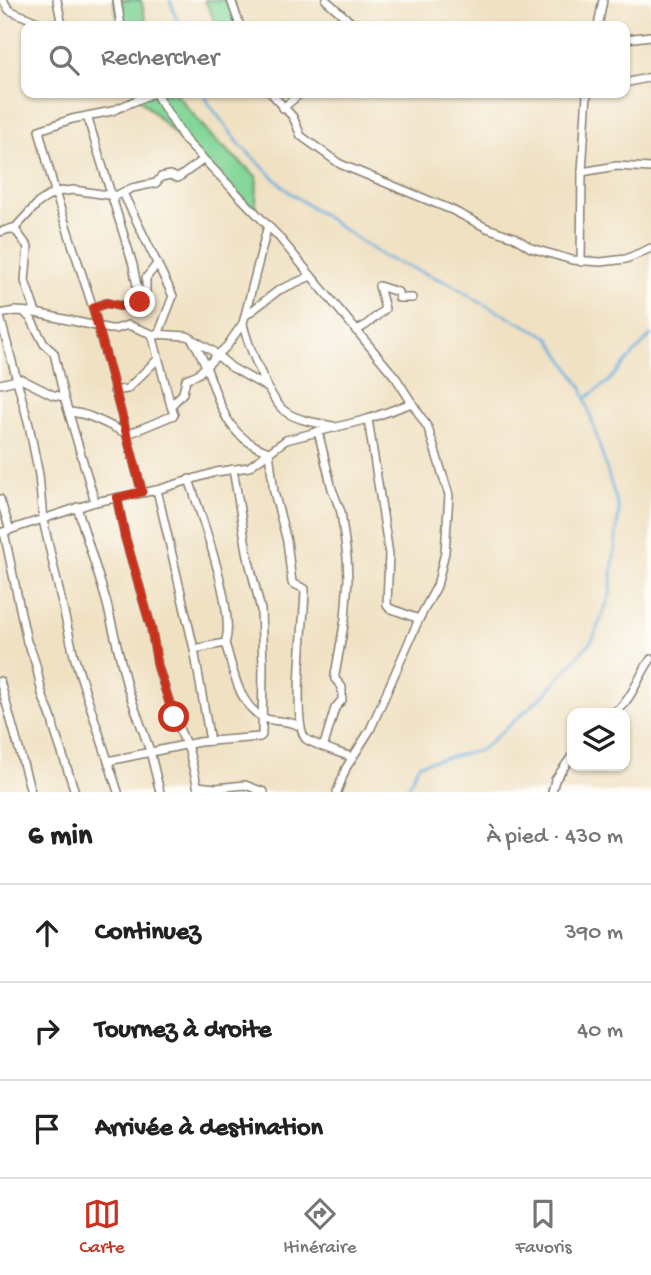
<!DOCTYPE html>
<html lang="fr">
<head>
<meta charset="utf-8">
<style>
  body { margin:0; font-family:"Gochi Hand",sans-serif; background:#f6f6f6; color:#222 }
  .controls { position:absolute; right:21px; bottom:21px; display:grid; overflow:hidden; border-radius:14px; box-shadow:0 2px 5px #0004 }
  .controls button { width:63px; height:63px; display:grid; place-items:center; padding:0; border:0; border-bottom:2px solid #e0e0e0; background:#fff; color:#222; font:35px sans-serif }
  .stop { position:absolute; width:21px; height:21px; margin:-16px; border:5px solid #c8321e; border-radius:50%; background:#fff }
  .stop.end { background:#c8321e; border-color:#fff; box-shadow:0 2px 7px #0008 }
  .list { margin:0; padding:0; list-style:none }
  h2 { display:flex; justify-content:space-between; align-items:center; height:91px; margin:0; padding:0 28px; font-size:30px }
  h2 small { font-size:23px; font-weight:400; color:#767676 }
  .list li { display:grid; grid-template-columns:46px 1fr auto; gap:21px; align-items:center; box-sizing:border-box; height:98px; padding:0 28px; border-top:2px solid #e0e0e0 }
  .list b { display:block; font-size:26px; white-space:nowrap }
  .list em { font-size:23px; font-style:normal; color:#767676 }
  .icon { flex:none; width:38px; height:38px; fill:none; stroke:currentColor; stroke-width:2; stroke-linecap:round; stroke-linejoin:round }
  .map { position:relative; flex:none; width:651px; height:792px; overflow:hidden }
  .search { position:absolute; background:#fff; box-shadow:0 2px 5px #0004; left:21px; right:21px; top:21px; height:77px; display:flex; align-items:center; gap:18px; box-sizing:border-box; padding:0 24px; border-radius:14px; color:#767676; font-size:26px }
  .sheet { height:385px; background:#fff }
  nav { display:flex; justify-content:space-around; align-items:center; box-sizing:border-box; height:98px; border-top:2px solid #e0e0e0; background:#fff; font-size:19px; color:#767676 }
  nav a { display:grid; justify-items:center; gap:4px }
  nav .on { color:#c8321e }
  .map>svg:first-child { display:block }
</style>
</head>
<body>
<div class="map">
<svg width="651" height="792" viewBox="0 0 651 792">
  <rect width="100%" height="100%" fill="#fdfcf7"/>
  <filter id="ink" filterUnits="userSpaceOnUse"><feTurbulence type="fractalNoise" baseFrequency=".0143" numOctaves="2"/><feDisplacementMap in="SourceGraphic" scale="14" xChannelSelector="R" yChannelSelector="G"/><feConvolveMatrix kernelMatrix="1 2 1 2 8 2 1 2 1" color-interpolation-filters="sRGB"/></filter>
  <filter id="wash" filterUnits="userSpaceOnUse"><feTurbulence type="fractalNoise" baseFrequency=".00686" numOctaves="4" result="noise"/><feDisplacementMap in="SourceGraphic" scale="28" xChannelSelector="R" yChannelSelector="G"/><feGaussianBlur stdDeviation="1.57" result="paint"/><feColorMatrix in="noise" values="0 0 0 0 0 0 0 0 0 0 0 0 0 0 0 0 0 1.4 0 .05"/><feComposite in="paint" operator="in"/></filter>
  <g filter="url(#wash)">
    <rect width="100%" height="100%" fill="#f0e1c3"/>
    <g fill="#82d597" stroke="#4f785a" stroke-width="2">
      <polygon points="114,0 141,0 147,26 119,26"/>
      <polygon points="205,0 233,0 239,26 217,26"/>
      <polygon points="134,93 175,93 177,95 212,137 257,177 256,207 240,200"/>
    </g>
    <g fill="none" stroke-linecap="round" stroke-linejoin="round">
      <g stroke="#68adde" stroke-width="2.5">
        <polyline points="170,0 179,26"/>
        <polyline points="204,93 209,104 240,145 289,192 384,257 451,284 481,303 549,337 582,388 619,510 610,595 593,639 546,693 481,750 419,764 405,792"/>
        <polyline points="586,398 608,382 651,335"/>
      </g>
    </g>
  </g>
  <g filter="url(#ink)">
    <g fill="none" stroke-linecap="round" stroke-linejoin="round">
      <defs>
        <g id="minor">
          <polyline points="3,0 9,10 47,26"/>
          <polyline points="57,0 62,26"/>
          <polyline points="117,0 121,26"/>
          <polyline points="231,0 240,26"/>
          <polyline points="326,0 355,26"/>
          <polyline points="598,26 603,0"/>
          <polyline points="625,39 651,36"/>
          <polyline points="625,83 651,77"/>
          <polyline points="155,93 185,140 278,236 396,378 428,428 449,495 445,552 437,586 419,619 370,730 346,768 337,792"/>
          <polyline points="271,93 293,117 301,136 340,164 452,210 487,228 514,237 531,248 572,260 601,262 626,259 651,248"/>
          <polyline points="283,108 301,93"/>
          <polyline points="87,116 133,265 140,302"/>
          <polyline points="582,172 616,166 651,168"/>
          <polyline points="123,193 173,296 158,335"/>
          <polyline points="11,229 17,232 28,247 25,281 36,313"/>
          <polyline points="0,232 16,227 38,203 55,192 74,190 115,196 132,188 156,183 161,177 170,175 178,178 203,160"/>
          <polyline points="581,262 582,172 587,93"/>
          <polyline points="93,308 106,303 120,306 140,302 146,292 146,278 157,264"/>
          <polyline points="24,312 31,319 44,344 54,353 64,397 95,502"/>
          <polyline points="0,314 15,311 31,312 110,329 116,329 128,325 152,334 187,336 211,350 231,367 268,388"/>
          <polyline points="245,316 279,290 311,276"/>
          <polyline points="0,317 29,425 39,475 43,520 74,656 118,792"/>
          <path d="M 243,324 C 247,342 270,402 286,412 C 299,421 318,423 333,426"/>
          <polyline points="356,331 366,325 385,309 379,286 398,292 399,298 412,298"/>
          <polyline points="152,334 171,406"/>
          <path d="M 191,338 C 221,381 212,433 269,452 L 274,492 L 287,541 L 292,583 L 305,589 C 305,614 291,726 306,739 C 312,744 341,753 351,757"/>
          <polyline points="0,384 21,379 53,395 64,397"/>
          <polyline points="114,391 127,389 158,359"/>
          <path d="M 69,412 C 90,413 109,426 128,434 L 174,415 L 171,406 L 183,393 L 186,379 L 198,374 L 227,346 L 243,323 L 268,225"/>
          <polyline points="368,419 389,554 387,605 389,608 419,619"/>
          <polyline points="318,431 332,489 341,512 347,557 348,579 345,619 335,675 335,679 342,687 342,700 335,708 324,745"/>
          <path d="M 189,479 C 200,513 237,613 225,643 L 194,649"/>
          <polyline points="157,490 194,649 210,741"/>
          <polyline points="142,492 93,308 55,192 39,130 72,119 112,111 153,93"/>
          <polyline points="117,498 125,537 151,627 158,667 174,717 189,751 199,792"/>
          <polyline points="0,499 10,530"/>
          <polyline points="77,507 106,600 127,686 150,751 160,792"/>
          <path d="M 4,532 L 27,642 C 37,660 38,678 43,697 C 47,708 53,717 54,729 L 75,792"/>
          <polyline points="0,533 95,502 157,490 216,472 249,467 286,440 368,419 412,403"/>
          <path d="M 225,643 C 233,667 237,703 262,717 C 273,723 288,719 299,726"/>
          <polyline points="0,681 31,792"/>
          <path d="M 613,713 C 632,702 638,676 651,659"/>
          <polyline points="108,761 199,742 260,737 262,735 263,667 261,610 248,557 233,469"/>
          <polyline points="197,786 216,788 245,785 264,792"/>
          <polyline points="552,792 555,780 572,756"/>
        </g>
      </defs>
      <use href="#minor" stroke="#867e70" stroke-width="10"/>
      <use href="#minor" stroke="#fff" stroke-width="7"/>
    </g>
  </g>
  <g fill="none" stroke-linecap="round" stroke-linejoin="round" filter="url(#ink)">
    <polyline stroke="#c8321e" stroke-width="9" points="140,302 120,306 106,303 93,308 142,492 117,498 125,537 151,627 158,667 174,717"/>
  </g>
</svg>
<div class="controls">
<button><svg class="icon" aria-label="layers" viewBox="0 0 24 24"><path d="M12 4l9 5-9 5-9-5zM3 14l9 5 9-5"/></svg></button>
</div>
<div class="stop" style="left:174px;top:717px"></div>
<div class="stop end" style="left:140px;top:302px"></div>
<div class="search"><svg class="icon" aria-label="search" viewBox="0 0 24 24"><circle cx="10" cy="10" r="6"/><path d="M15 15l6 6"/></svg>Rechercher</div>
</div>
<section class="sheet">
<h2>6 min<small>À pied · 430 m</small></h2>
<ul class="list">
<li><svg class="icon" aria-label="ahead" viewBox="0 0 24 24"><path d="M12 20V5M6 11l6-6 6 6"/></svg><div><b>Continuez</b></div><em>390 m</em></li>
<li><svg class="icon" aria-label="right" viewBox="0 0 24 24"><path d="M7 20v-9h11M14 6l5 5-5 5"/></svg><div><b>Tournez à droite</b></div><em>40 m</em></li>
<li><svg class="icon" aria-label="arrive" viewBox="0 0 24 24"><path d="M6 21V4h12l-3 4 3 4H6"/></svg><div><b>Arrivée à destination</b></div></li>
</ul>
</section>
<nav>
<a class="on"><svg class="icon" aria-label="map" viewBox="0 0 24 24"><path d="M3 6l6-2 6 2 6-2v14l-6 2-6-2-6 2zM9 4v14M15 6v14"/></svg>Carte</a>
<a><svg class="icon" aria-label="directions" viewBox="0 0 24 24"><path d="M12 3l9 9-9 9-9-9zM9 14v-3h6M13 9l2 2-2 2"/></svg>Itinéraire</a>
<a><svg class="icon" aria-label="saved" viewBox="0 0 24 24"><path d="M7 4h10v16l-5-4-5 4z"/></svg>Favoris</a>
</nav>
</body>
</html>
